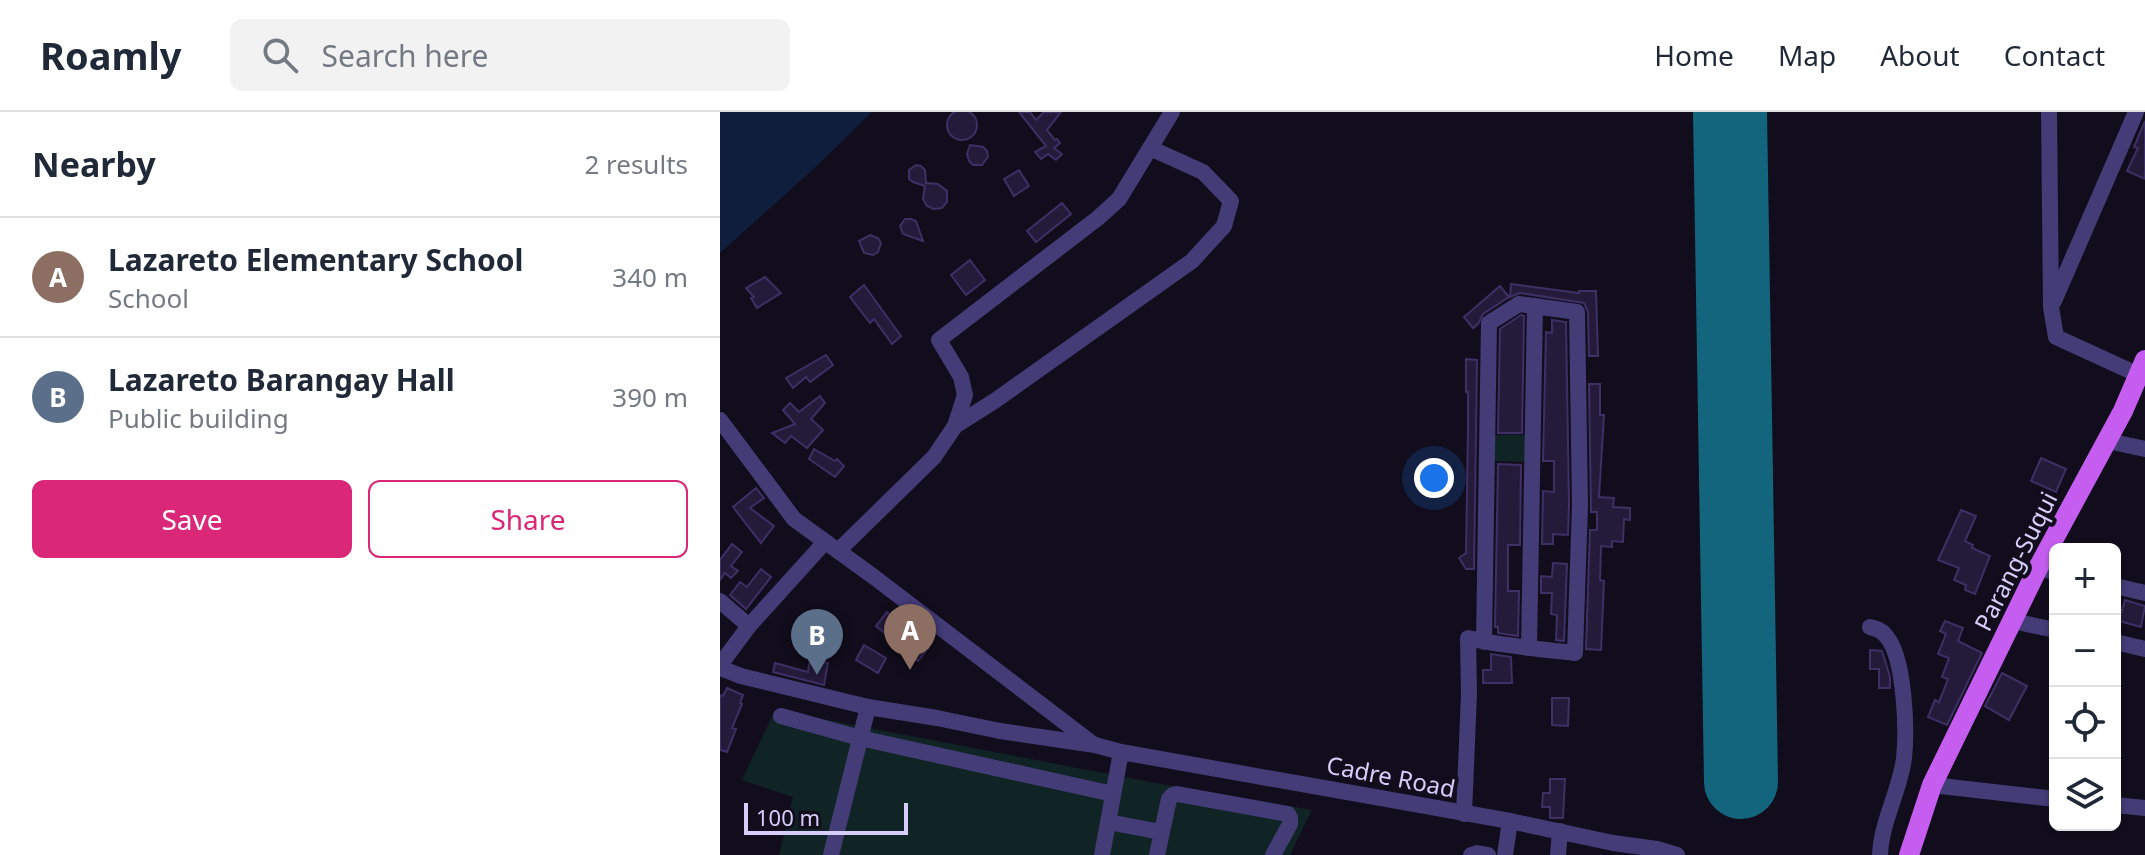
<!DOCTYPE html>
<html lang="en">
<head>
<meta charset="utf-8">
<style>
  body { margin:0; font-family:"Noto Sans",sans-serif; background:#f2f2f3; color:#1f2937 }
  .controls { position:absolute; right:24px; bottom:24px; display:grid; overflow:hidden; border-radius:12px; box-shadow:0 2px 6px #0004 }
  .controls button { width:72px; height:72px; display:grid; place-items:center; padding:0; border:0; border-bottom:2px solid #e0e1e3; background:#fff; color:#1f2937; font:40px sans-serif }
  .scale { position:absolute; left:24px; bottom:20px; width:164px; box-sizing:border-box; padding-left:8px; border:4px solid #d6cdfa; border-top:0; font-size:22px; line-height:28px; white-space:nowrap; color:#d6cdfa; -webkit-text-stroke:6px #110d1c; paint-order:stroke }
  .you { position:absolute; left:714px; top:366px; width:28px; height:28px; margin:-20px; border:6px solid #fff; border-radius:50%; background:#1a73e8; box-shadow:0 0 0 12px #1a73e833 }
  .badge { display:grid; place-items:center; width:52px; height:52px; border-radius:50%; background:#db2777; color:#fff; font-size:26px; font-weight:700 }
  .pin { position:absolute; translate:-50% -66px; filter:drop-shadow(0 2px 4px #0008) }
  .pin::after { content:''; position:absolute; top:42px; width:28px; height:24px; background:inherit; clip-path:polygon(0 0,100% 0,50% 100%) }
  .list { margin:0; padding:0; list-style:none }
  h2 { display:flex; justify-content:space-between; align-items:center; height:104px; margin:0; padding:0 32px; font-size:34px }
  h2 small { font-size:26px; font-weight:400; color:#747a83 }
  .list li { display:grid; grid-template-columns:52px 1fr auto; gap:24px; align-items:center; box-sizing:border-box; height:120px; padding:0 32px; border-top:2px solid #e0e1e3 }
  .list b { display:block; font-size:30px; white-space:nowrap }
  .list p { margin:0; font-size:26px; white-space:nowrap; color:#747a83 }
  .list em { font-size:26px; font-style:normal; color:#747a83 }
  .actions { display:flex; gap:16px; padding:24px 32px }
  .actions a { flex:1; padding:18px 0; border:2px solid #db2777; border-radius:12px; text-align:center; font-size:28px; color:#db2777 }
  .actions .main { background:#db2777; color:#fff }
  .icon { flex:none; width:44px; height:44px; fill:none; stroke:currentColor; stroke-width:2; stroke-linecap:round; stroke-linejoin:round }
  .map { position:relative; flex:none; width:1425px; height:743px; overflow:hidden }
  header { display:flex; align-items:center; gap:48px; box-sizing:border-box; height:112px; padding:0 40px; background:#fff; border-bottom:2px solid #e0e1e3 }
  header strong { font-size:38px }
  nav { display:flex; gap:44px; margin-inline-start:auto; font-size:28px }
  .search { width:560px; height:72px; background:#f2f2f3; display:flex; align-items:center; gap:20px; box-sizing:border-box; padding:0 28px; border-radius:12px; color:#747a83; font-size:30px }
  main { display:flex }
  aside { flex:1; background:#fff }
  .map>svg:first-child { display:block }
</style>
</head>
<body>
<header>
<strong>Roamly</strong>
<div class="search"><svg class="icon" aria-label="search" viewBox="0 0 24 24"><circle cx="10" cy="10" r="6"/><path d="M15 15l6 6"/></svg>Search here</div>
<nav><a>Home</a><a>Map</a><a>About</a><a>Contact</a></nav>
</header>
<main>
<aside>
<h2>Nearby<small>2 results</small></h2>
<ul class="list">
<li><span class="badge" style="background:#8d6e63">A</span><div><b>Lazareto Elementary School</b><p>School</p></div><em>340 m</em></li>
<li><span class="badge" style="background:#5c6f8a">B</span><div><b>Lazareto Barangay Hall</b><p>Public building</p></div><em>390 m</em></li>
</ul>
<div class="actions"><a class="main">Save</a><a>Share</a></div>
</aside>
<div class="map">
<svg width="1425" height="743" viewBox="0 0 1425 743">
  <rect width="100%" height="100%" fill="#110d1c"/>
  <g fill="#112425">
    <polygon points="773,323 810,323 810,350 773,349"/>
    <polygon points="55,598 446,673 592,698 570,743 59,743 73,685 22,668"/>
  </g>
  <polygon fill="#101e3d" points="0,0 152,0 99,52 0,141"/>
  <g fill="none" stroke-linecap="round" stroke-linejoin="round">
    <polyline stroke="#13647d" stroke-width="74" points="1010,0 1021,670"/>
  </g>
  <g fill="#241b3b" stroke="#3e2f65" stroke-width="2">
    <circle cx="242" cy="13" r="15"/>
    <polygon points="299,0 310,0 316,8 324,0 341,0 327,18 335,28 337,27 340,31 334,36 342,42 336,48 328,42 321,47 315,40 326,34"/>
    <polygon points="1425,9 1425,67 1407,59 1418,36 1414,35"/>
    <polygon points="250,33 263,35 267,39 268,45 262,53 253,53 249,49 247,42"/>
    <polygon points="196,53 201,54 205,58 206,71 218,72 227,79 227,90 222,96 214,97 207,94 203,87 205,74 193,70 189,67 189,58"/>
    <polygon points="299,58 309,74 294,84 284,67"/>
    <polygon points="342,91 351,102 316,130 307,119"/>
    <polygon points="185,107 191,107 196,109 203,129 183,122 180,114"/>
    <polygon points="150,123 158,126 161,131 158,140 153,143 144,141 139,129"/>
    <polygon points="250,148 265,168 246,183 231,163"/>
    <polygon points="45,165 61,181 37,196 31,186 34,185 26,176"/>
    <polygon points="791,172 859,181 859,179 876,179 878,244 869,244 868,200 864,191 800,181 790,185"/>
    <polygon points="144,173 181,224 172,232 154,207 150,211 130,185"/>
    <polygon points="780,174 789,185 763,202 758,212 753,216 744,205"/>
    <polygon points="801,203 804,204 802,321 778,321 780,217"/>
    <polygon points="832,208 846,210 849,393 848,423 833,422 833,432 822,432 823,379 834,380 834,349 823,349 826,220 832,221"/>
    <polygon points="106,243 113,253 90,270 86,265 73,276 66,266"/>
    <polygon points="746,247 757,248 754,457 746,457 739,446 746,441 748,318 748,280 746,280"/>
    <polygon points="869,272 880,272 880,303 884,303 879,385 894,386 893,395 910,396 910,408 904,407 903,430 892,429 892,435 881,434 880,468 884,469 881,538 866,537 870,418 877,418 877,400 871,400"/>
    <polygon points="100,284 105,291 91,307 103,318 87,336 71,324 65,331 52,321 75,312 63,298 70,291 79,300"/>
    <polygon points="94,337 115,349 117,347 124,354 115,365 89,347"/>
    <polygon points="1321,346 1346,357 1336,380 1311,369"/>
    <polygon points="778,352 801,353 800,433 788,433 788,479 799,479 798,524 778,521 778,515 775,515"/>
    <polygon points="36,376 44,386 30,396 54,414 41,431 13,395"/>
    <polygon points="1241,398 1256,404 1245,429 1253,433 1252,436 1270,444 1255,482 1245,478 1246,473 1234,468 1239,456 1218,448"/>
    <polygon points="12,432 22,440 11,454 18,459 11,466 5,461 0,468 0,448"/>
    <polygon points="833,451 847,452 844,529 836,528 837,503 831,502 832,481 821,481 821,464 832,465"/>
    <polygon points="41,457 51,465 26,497 10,483 20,470 27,475"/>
    <polygon points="1405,488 1425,494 1421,515 1399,509"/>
    <polygon points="97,499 112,509 105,519 100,516 84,538 76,533 92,510 90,509"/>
    <polygon points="167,500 209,535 198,549 156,514"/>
    <polygon points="1225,509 1243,516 1238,529 1262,541 1227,613 1208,605 1215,588 1219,590 1228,567 1222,565 1229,546 1218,542 1226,522 1220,519"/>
    <polygon points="144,533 166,546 158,561 136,548"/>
    <polygon points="1150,538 1162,539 1170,565 1170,576 1159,576 1159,557 1150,557"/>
    <polygon points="771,542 791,545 792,571 763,571 763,558 771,558"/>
    <polygon points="90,547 108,551 104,573 53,560 55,551 88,560"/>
    <polygon points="1282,561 1307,574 1289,608 1265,594"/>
    <polygon points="7,576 23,583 20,591 22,592 12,616 16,617 7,640 0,638 0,583 3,584"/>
    <polygon points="832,586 849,586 848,614 832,613"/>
    <polygon points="830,667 845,667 843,706 830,706 830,695 822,695 823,681 830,681"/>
  </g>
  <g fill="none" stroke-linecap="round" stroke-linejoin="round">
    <g stroke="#433c77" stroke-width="16">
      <polyline points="1329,0 1331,195 1336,225 1419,263"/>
      <polyline points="1334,189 1416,0"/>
      <polyline points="0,308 74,407 154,465 373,632"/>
      <polyline points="235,314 276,288 472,149 504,114 511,89 483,60 430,36"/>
      <polyline points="1388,329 1425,337"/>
      <polyline points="118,439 214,345 235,314 245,283 241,265 219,228 378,106 399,87 452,0"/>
      <polyline points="1318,456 1335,460"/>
      <polyline points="1395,474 1425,481"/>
      <polyline points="0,489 29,514"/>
      <polyline points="1293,509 1335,518"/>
      <path d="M 1150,515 C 1157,517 1162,518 1166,524 C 1185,545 1187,618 1184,646 C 1180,679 1161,710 1160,743"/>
      <polyline points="1395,530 1425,537"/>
      <polyline points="809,536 815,194"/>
      <polyline points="0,553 29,514 105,430"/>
      <polyline points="0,556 21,564 148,595 217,606 280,619 375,633 401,640 790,709 893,731 937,737 957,743"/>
      <polyline points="61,604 140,626 393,682"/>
      <polyline points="1212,673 1335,687"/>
      <polyline points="1395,693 1425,696"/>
      <path d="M 744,702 L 749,582 L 748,526 C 783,534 819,537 855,541 L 860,393 L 857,200 L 799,192 L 769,211 L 764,530"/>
      <polyline points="388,710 441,720"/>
      <polyline points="111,743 148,595"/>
      <polyline points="382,743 401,640"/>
      <polyline points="437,743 449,687 453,683 457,682 568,702 570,706 570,712 553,743"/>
      <polyline points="751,743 757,741 768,743"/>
      <polyline points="785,743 790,709"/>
      <polyline points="838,743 840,719"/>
    </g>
    <polyline stroke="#c55ef0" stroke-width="20" points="1189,743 1212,673 1318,456 1403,299 1425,248"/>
  </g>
  <g text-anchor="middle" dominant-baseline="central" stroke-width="8" stroke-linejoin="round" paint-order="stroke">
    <g font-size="24" fill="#d6cdfa" stroke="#110d1c">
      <text transform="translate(1295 449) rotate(-63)">Parang-Suqui</text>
      <text transform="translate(671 664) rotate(11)">Cadre Road</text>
    </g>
  </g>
</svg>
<div class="controls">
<button>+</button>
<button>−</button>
<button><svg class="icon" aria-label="locate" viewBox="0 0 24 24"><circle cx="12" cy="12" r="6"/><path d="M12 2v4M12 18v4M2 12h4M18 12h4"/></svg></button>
<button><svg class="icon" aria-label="layers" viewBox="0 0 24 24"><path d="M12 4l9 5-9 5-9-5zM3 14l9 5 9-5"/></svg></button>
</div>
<div class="scale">100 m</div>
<div class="you"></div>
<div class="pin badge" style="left:190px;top:558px;background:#8d6e63">A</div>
<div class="pin badge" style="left:97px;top:563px;background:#5c6f8a">B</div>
</div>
</main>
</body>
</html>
